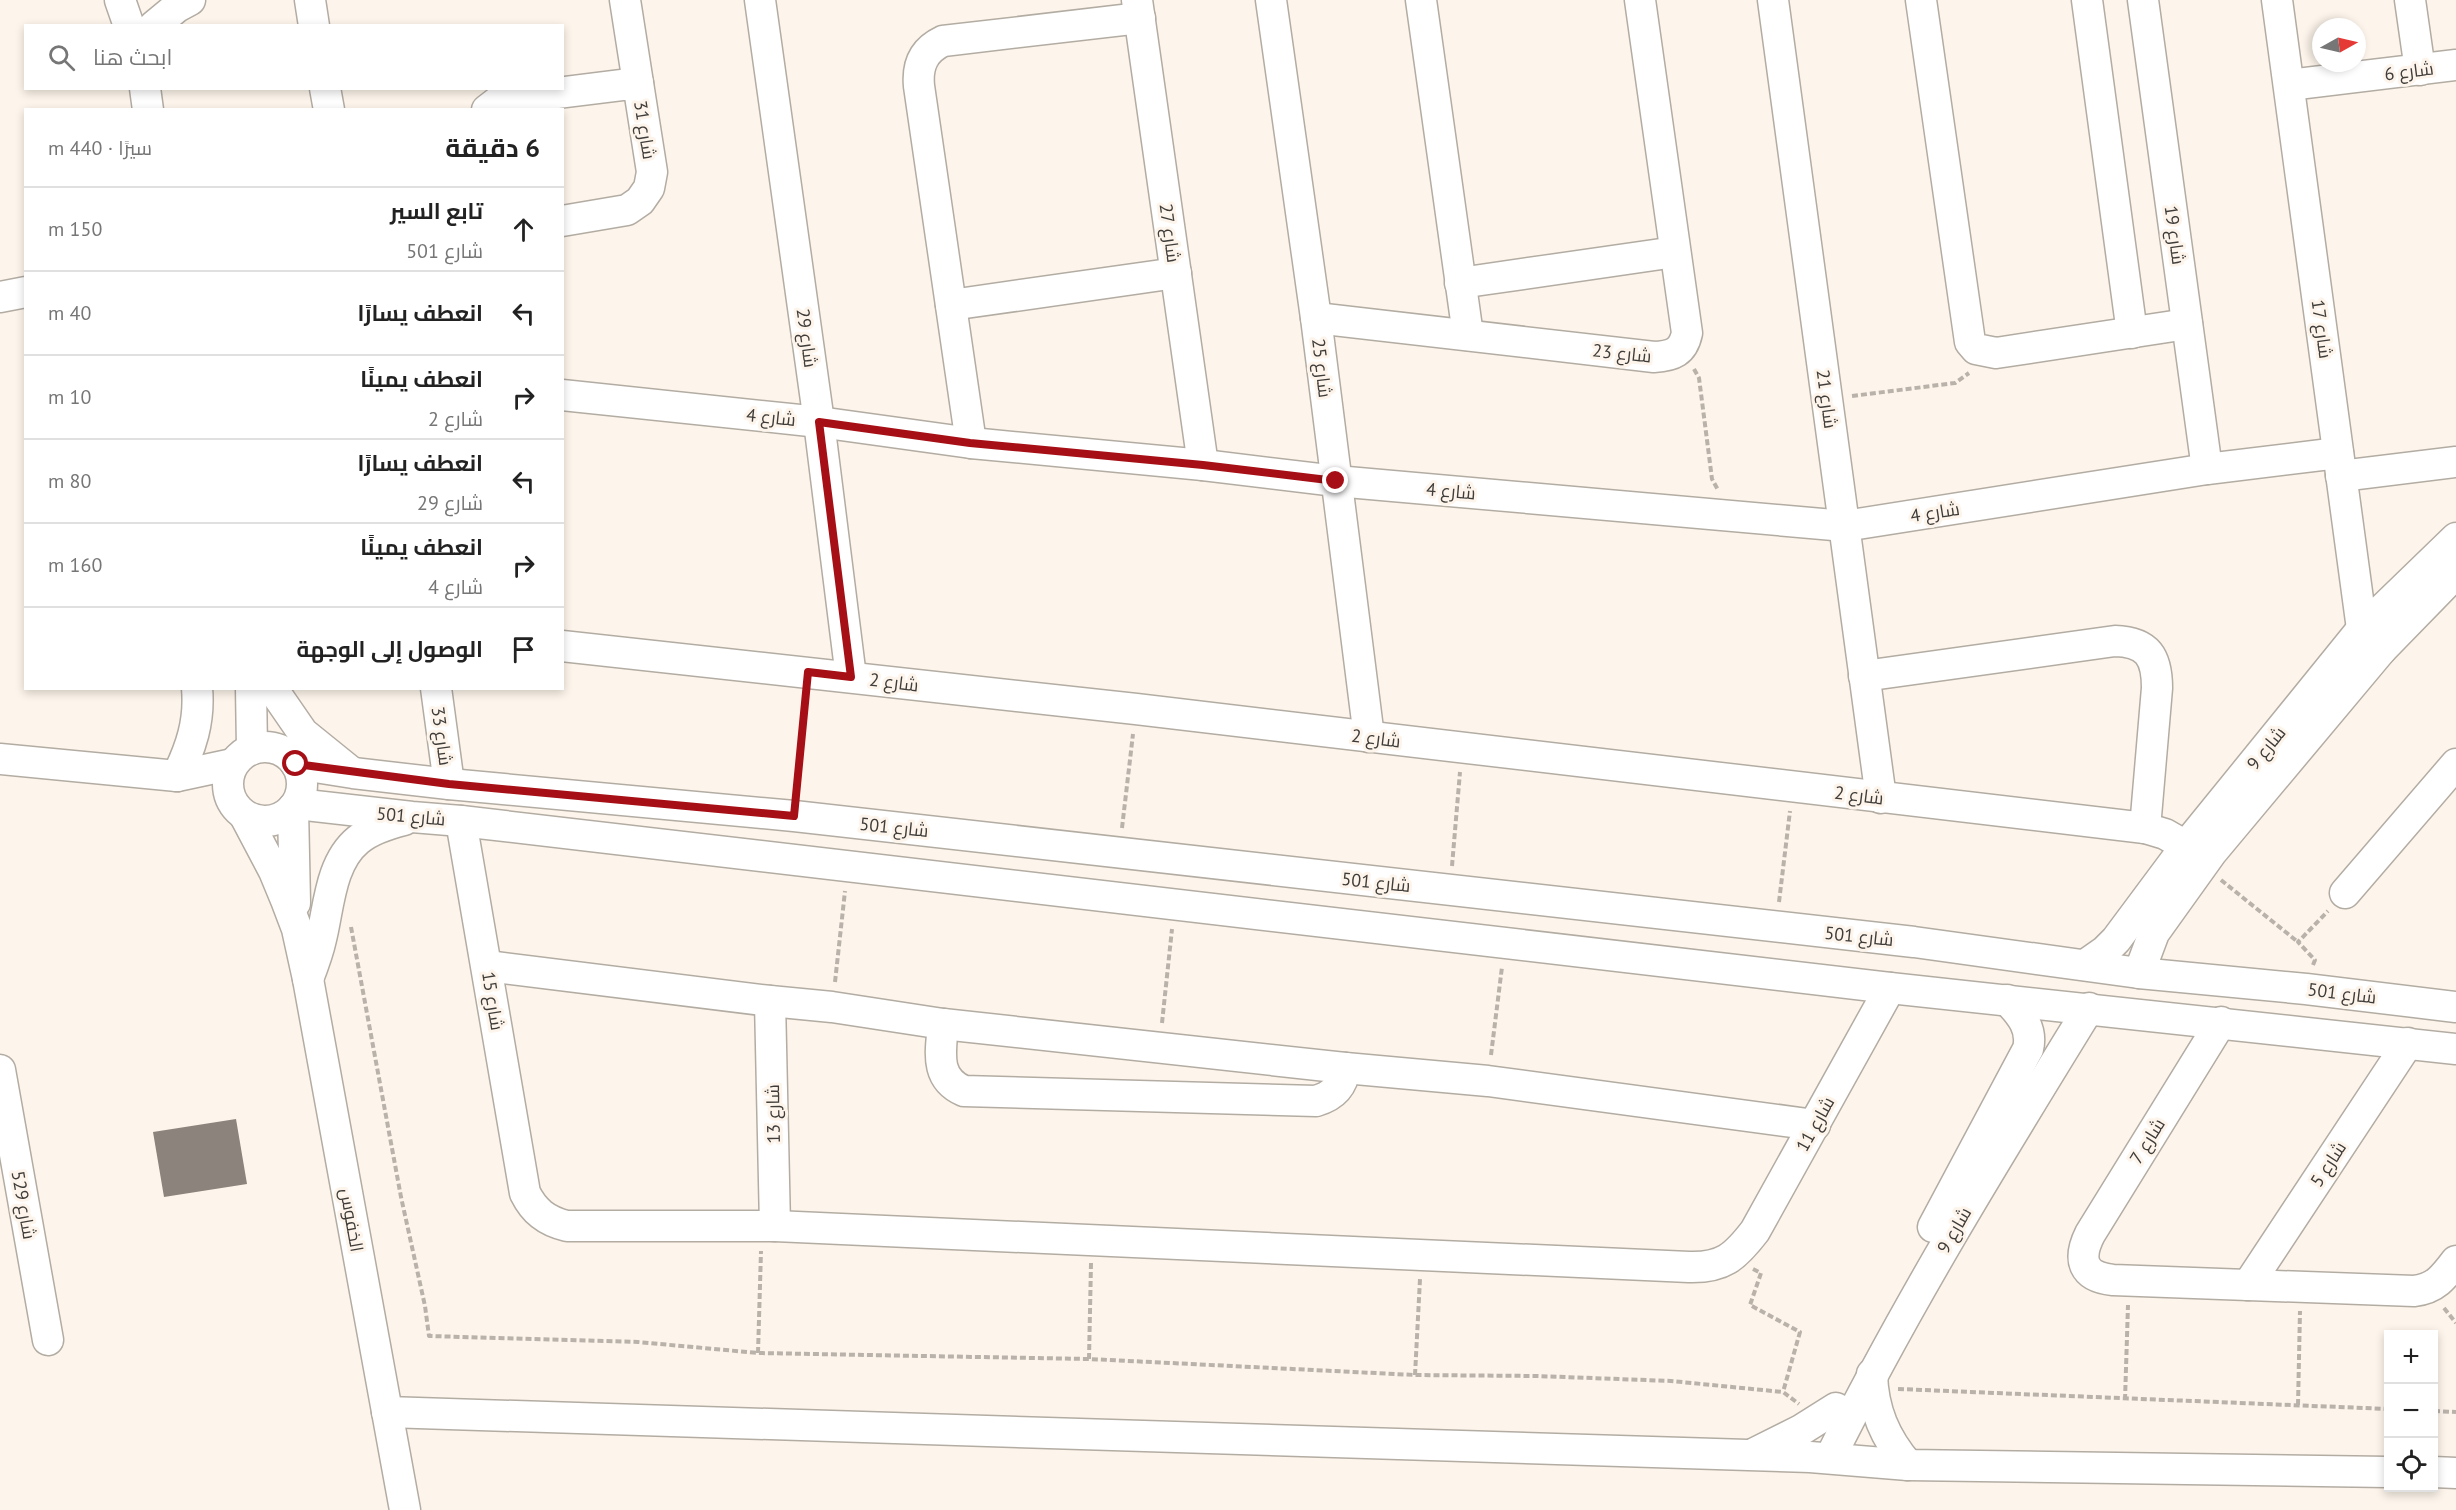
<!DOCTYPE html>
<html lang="ar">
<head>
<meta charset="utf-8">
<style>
  body { margin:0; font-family:"PT Sans",Cairo,sans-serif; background:#f2f2f2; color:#222; direction:rtl }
  .controls { position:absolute; right:18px; bottom:18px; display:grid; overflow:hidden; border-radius:0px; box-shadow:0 3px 9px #0003 }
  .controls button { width:54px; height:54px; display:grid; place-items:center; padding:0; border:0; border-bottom:2px solid #e0e0e0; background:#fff; color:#222; font:30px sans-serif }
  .compass { position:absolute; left:2312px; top:18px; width:54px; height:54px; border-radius:50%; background:#fff; box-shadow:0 3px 9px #0003; rotate:82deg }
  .stop { position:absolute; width:18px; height:18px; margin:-14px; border:4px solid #a60f15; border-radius:50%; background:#fff }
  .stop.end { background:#a60f15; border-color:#fff; box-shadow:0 2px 6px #0008 }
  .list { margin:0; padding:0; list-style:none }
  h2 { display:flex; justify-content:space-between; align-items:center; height:78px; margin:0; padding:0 24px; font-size:26px }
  h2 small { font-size:20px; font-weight:400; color:#767676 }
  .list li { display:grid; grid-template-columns:39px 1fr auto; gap:18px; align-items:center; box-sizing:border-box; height:84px; padding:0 24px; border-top:2px solid #e0e0e0 }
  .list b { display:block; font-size:22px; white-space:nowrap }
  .list p { margin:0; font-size:20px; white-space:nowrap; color:#767676 }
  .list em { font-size:20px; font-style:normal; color:#767676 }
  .icon { flex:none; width:33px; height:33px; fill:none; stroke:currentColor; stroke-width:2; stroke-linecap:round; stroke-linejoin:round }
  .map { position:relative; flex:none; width:2456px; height:1510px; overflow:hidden; direction:ltr }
  .search { position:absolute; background:#fff; box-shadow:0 3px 9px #0003; left:24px; top:24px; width:540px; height:66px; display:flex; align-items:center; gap:15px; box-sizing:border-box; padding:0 21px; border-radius:0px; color:#767676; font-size:22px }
  .panel { position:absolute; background:#fff; box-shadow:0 3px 9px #0003; left:24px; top:108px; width:540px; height:582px; border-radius:0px; direction:rtl }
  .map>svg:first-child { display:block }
</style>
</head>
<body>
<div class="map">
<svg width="2456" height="1510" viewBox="0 0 2456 1510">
  <rect width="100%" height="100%" fill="#fdf5eb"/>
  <polygon fill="#8c837c" points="236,1119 247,1184 164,1197 153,1132"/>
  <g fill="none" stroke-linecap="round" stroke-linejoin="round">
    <defs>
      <g id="minor">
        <polyline points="120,0 129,26"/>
        <polyline points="310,0 314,26"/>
        <polyline points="625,0 638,83"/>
        <polyline points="760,0 819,422 851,677"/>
        <polyline points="1137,0 1203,465"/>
        <polyline points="1271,0 1316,318 1369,737"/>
        <polyline points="1421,0 1468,335"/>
        <polyline points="1773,0 1881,798"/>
        <polyline points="1921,0 1970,342 1976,349 1996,353 2187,324"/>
        <polyline points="2087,0 2132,333"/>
        <polyline points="2143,0 2207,469"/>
        <polyline points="2277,0 2362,629 2381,650"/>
        <polyline points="2410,0 2420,70"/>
        <polyline points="154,26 177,7 190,0"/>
        <polyline points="2289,85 2456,65"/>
        <polyline points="145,88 148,110"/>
        <polyline points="325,88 329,110"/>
        <polyline points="487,110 500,100 638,83 652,172 649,188 640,201 627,210 562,221"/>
        <polyline points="1460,283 1675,252"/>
        <polyline points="0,297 26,292"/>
        <polyline points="951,305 1176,273"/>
        <path d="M 1316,318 L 1654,357 C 1673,356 1683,352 1687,333 L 1640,0"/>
        <polyline points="562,395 819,422 971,443 1203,465 1336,481 1845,526 2207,469 2338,453"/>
        <path d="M 971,443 L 919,86 C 917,65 924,50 943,41 L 1140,18"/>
        <polyline points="2341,476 2456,462"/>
        <polyline points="562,646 1136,709 2145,828 2165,834 2186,846"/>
        <path d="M 1864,676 L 2115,641 C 2148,642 2157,657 2157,688 L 2145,828"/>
        <polyline points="251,688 252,749"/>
        <polyline points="272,688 303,733 350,771"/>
        <polyline points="436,688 449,784"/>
        <circle cx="265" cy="784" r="37"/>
        <polyline points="0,759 177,776 233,764"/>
        <polyline points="296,764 353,773 449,784 794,816 1914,942 2139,973 2306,989 2456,1007"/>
        <path d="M 177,776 C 191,748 200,721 197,688"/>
        <polyline points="297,804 412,817 461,821 1890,988 2456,1049"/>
        <polyline points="293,808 295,903"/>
        <polyline points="245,816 274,871 286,900 297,929 308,979 405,1510"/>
        <path d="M 461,821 L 525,1193 C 534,1211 546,1221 567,1226 L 775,1226 L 1689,1267 C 1723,1268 1735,1257 1755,1231 L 1890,988"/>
        <polyline points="2345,893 2456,764"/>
        <polyline points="2085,965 2105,951 2116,940 2186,846 2362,629 2456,538"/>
        <polyline points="487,966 770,1001 832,1007 943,1024 1345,1068 1488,1081 1815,1125"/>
        <polyline points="2139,973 2154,933 2212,852 2381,650 2456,573"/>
        <path d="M 308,979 C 313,966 318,953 321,939 C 329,907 330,863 358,840 C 371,829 388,824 404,820"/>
        <polyline points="770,1001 775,1226"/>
        <path d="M 2221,1022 L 2090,1234 C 2077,1260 2083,1277 2113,1280 L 2414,1291 C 2435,1289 2444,1277 2456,1261"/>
        <path d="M 943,1024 C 941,1051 934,1078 964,1091 L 1316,1101 C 1333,1096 1343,1086 1345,1068"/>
        <polyline points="0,1070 48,1340"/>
        <path d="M 1933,1227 L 2028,1049 C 2033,1029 2021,1014 2007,1000"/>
        <polyline points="2248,1285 2408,1043"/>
        <path d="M 1872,1374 C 1873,1410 1885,1438 1908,1465"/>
        <polyline points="387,1412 1810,1457 1908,1465 2388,1472"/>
        <polyline points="1755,1453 1801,1430 1836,1408"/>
        <path d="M 1830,1458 C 1907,1303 1998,1156 2089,1008"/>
        <polyline points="2434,1472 2456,1473"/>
      </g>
    </defs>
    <use href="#minor" stroke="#b3aca3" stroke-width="33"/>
    <g stroke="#b9b2ab" stroke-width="4" stroke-dasharray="6 3" stroke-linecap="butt">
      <polyline points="1694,369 1699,378 1712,479 1718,490"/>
      <polyline points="1852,396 1955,383 1969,373"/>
      <polyline points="796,791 805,697"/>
      <polyline points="1122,828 1133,734"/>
      <polyline points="1452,866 1460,772"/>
      <polyline points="2221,880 2298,942"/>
      <polyline points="1779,902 1790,811"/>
      <polyline points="351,927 401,1197 425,1306 429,1336 638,1342 758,1353 1089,1359 1415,1375 1536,1376 1671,1381 1783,1392 1799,1404"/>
      <polyline points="2313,965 2315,960 2298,942 2328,911"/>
      <polyline points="835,982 845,891"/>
      <polyline points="1162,1023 1172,929"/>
      <polyline points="1491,1055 1502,967"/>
      <polyline points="1753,1269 1761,1273 1750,1305 1800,1332 1783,1392"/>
      <polyline points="2444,1308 2456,1323"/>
      <polyline points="758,1353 761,1251"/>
      <polyline points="1089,1359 1091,1263"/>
      <polyline points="1415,1375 1420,1279"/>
      <polyline points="1898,1389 2388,1409"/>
      <polyline points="2125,1400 2128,1305"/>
      <polyline points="2298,1405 2300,1311"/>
      <polyline points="2434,1411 2456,1412"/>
    </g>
    <use href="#minor" stroke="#fff" stroke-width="30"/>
  </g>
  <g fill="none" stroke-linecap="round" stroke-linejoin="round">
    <polyline stroke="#a60f15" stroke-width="8" points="296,764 449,784 794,816 808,672 851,677 819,422 970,443 1203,465 1336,481"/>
  </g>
  <g text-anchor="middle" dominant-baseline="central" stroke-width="6" stroke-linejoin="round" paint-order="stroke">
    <g font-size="18" fill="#3f3c39" stroke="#fdf5eb">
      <text transform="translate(2409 71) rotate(-7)">شارع 6</text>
      <text transform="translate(645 130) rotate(81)">شارع 31</text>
      <text transform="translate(1170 233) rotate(82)">شارع 27</text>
      <text transform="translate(2175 235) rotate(82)">شارع 19</text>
      <text transform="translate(2322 329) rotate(82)">شارع 17</text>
      <text transform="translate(807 338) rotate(82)">شارع 29</text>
      <text transform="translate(1622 353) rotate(6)">شارع 23</text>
      <text transform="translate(1322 368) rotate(83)">شارع 25</text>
      <text transform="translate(1827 399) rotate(82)">شارع 21</text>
      <text transform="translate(771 417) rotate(6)">شارع 4</text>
      <text transform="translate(1451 491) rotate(5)">شارع 4</text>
      <text transform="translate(1935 512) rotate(-9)">شارع 4</text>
      <text transform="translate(894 682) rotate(7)">شارع 2</text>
      <text transform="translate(442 736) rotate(82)">شارع 33</text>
      <text transform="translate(1376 738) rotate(7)">شارع 2</text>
      <text transform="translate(2266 748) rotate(-51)">شارع 9</text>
      <text transform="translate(1859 795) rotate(7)">شارع 2</text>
      <text transform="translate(411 816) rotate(5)">شارع 501</text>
      <text transform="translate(894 827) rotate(6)">شارع 501</text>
      <text transform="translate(1376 882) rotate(6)">شارع 501</text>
      <text transform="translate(1859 936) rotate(6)">شارع 501</text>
      <text transform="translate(2342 993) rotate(7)">شارع 501</text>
      <text transform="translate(493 1001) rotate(81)">شارع 15</text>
      <text transform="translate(773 1114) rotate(-91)">شارع 13</text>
      <text transform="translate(1815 1124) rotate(-61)">شارع 11</text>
      <text transform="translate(2147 1141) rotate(-58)">شارع 7</text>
      <text transform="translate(2328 1164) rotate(-57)">شارع 5</text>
      <text transform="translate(24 1205) rotate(80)">شارع 529</text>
      <text transform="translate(352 1220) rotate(80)">الخفوس</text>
      <text transform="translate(1954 1230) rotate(-60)">شارع 9</text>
    </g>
  </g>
</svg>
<div class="controls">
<button>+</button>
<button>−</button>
<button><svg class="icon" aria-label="locate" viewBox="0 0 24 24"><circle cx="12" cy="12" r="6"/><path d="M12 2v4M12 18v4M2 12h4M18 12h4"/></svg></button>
</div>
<svg class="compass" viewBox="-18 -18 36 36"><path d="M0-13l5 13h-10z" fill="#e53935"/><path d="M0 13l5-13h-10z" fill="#767676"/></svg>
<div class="stop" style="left:296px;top:764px"></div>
<div class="stop end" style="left:1336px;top:481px"></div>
<div class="search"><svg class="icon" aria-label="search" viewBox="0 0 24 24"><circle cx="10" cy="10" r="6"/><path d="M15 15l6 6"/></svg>ابحث هنا</div>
<section class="panel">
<h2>6 دقيقة<small>سيرًا · 440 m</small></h2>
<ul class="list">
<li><svg class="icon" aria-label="ahead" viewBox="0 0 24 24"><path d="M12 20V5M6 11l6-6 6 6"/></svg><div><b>تابع السير</b><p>شارع 501</p></div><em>150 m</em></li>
<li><svg class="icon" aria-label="left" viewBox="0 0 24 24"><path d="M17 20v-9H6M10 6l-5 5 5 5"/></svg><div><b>انعطف يسارًا</b></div><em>40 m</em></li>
<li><svg class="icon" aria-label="right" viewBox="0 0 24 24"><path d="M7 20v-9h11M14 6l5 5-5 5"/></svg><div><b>انعطف يمينًا</b><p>شارع 2</p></div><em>10 m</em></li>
<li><svg class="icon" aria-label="left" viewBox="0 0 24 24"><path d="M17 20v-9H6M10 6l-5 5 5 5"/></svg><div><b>انعطف يسارًا</b><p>شارع 29</p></div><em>80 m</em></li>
<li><svg class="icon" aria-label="right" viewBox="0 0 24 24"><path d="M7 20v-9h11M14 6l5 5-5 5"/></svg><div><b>انعطف يمينًا</b><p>شارع 4</p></div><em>160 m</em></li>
<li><svg class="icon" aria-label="arrive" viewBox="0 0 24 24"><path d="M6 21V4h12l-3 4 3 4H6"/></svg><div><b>الوصول إلى الوجهة</b></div></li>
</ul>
</section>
</div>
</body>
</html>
